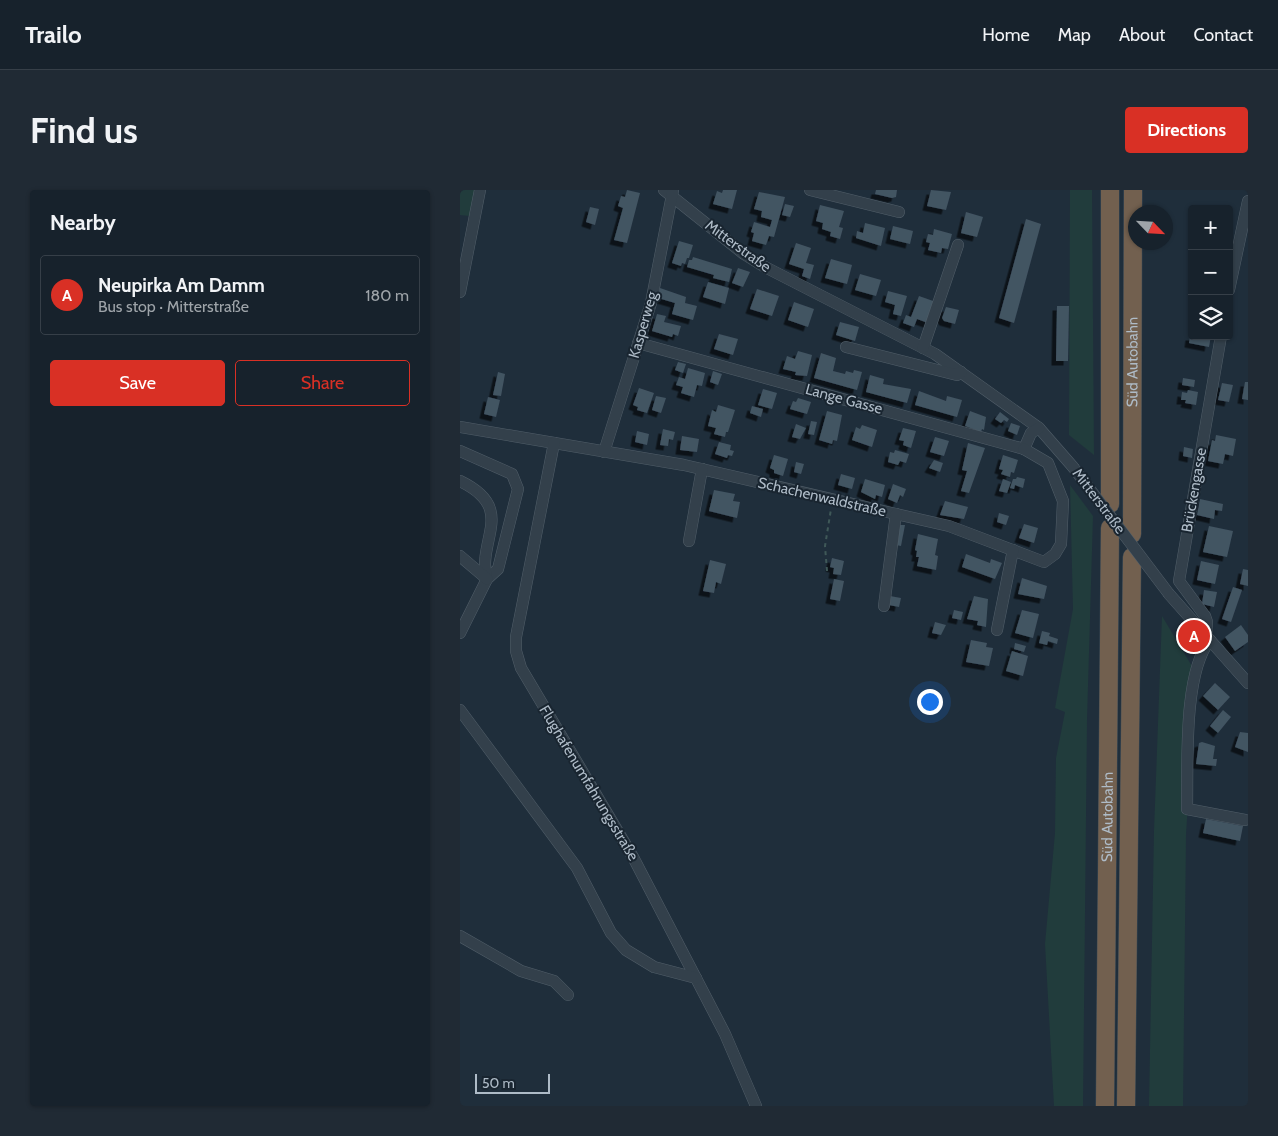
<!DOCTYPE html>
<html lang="en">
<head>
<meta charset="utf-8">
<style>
  body { margin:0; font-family:Cabin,sans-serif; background:#202a34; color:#f1f3f6 }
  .controls { position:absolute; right:15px; top:15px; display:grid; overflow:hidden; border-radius:5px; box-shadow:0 1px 4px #0004 }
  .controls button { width:45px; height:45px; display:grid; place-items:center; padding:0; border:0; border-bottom:1px solid #363f48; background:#17222c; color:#f1f3f6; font:25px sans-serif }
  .compass { position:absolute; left:668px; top:15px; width:45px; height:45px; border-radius:50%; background:#17222c; box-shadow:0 1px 4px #0004; rotate:115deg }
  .scale { position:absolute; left:15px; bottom:12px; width:75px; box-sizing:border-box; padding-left:5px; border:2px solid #aebbc7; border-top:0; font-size:14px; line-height:18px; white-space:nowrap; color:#aebbc7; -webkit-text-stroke:4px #192530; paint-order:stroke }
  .you { position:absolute; left:469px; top:511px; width:18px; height:18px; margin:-12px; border:4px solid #fff; border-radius:50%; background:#1a73e8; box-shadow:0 0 0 8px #1a73e833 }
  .badge { display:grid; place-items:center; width:32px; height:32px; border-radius:50%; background:#d93025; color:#fff; font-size:16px; font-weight:700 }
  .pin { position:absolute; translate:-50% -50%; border:2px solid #fff; box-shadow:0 1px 5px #0006 }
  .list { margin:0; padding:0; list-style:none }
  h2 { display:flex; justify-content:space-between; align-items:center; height:65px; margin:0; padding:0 20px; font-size:21px }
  h2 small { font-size:16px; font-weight:400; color:#9ea4a9 }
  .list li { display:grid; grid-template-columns:32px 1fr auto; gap:15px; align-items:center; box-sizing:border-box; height:80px; margin:0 10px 10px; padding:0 10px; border:1px solid #363f48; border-radius:5px }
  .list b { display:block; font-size:19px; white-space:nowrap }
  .list p { margin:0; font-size:16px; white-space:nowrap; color:#9ea4a9 }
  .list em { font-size:16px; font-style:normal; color:#9ea4a9 }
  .actions { display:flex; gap:10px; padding:15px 20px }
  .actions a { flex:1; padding:11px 0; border:1px solid #d93025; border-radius:5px; text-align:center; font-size:18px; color:#d93025 }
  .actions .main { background:#d93025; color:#fff }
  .icon { flex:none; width:28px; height:28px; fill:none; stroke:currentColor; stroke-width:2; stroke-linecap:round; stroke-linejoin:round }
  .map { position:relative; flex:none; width:788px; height:916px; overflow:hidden; border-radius:5px }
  header { display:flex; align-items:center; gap:30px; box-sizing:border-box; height:70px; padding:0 25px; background:#17222c; border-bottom:1px solid #363f48 }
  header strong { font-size:24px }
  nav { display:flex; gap:28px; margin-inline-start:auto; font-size:18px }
  .intro { display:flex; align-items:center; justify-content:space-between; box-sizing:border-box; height:120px; padding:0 30px }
  h1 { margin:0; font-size:35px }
  .button { padding:12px 22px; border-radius:5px; background:#d93025; color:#fff; font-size:18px; font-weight:700 }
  main { display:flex; gap:30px; padding:0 30px }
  aside { flex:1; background:#17222c; border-radius:5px; box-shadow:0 1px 4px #0004 }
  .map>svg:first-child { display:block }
</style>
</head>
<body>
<header>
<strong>Trailo</strong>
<nav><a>Home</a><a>Map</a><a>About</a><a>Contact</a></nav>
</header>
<div class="intro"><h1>Find us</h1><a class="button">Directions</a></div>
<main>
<aside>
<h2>Nearby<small></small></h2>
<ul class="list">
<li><span class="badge">A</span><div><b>Neupirka Am Damm</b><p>Bus stop · Mitterstraße</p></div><em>180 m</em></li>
</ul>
<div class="actions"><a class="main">Save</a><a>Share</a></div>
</aside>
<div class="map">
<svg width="788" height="916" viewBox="0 0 788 916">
  <defs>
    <filter id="shadow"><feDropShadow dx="-4.5" dy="4.5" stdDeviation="0" flood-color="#0009"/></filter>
  </defs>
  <rect width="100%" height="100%" fill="#1f2e3b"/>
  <g fill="#213c3c">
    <polygon points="0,0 15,0 10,26 0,25"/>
    <polygon points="610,0 632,0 634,265 609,245"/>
    <polygon points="610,295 633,326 627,530 623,916 594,916 585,754 595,643 596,568 605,522 595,518 613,419"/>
    <polygon points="702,426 736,483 726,645 723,916 689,916 694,641"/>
  </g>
  <g fill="#425462" filter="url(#shadow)">
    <polygon points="167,0 180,3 167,53 154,50 163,18 158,16 161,6 165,7"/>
    <polygon points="263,0 277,0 272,19 253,14 257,1 262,3"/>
    <polygon points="416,0 437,0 436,7 432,8 415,4"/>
    <polygon points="471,0 491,2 486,20 467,16"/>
    <polygon points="299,2 325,7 314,47 309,46 306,55 292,51 294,43 291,42 294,32 310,37 312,30 301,27 302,21 294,19"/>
    <polygon points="325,14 334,16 330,27 322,25"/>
    <polygon points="360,15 384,21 379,37 383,38 380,49 370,46 371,42 362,39 363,33 356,31"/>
    <polygon points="130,17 139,19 135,35 126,32"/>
    <polygon points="506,22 523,27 517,47 501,43"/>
    <polygon points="566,29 581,34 554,133 539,128"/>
    <polygon points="405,33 425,38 421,56 396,48 397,41 403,43"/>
    <polygon points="433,36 453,41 450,54 430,49"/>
    <polygon points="474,39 492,44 488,59 482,58 481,63 468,60 470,53 466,52 468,44 473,45"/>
    <polygon points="219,51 233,55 229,68 227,68 225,74 222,73 221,76 212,73"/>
    <polygon points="336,53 351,58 346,73 354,75 350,89 342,86 344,79 329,74"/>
    <polygon points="233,67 272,79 269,92 253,88 254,85 227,77 229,70 232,70"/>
    <polygon points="371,69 392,75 387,94 365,88"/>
    <polygon points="278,78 290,82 283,97 272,93"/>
    <polygon points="400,84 421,90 416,106 395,100"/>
    <polygon points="248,92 269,98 265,114 243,107"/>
    <polygon points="200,98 226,107 225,113 237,116 233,130 212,124 215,113 198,108"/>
    <polygon points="297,99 319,106 312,126 290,119"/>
    <polygon points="428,101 447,106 441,126 433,124 435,115 425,112"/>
    <polygon points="459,106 476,112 468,133 457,129 454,137 443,133 446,125 451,127"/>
    <polygon points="334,112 354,119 348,137 328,130"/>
    <polygon points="597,116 609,116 608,171 596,171"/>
    <polygon points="486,117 499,120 495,134 484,131 482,128"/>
    <polygon points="197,124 206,126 204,132 221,136 218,146 213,144 212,147 192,141"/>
    <polygon points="380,132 399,137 395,151 376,145"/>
    <polygon points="259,144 278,149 273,165 254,159"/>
    <polygon points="730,146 751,146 749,157 729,153"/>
    <polygon points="338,161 352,165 347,186 335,185 336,182 323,179 327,166 335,169"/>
    <polygon points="361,163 376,168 373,181 385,184 386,181 393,183 394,180 402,182 397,200 354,188"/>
    <polygon points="218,172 226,174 223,183 215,180"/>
    <polygon points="228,178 245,183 242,196 237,195 234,207 221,203 223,197 216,195 219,187 225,189"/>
    <polygon points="253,181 262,184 258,195 250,192"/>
    <polygon points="38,182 45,184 41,206 33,205"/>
    <polygon points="410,185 424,189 423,194 451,199 447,213 406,202"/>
    <polygon points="723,188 735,190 734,197 722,195"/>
    <polygon points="785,192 788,192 788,210 782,209"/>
    <polygon points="762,193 773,195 769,212 758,210"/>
    <polygon points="179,198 194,203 187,223 177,220 178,217 173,215"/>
    <polygon points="303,199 317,203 312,219 298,215"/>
    <polygon points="728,200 738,202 736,215 725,213 726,210 721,210 722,202 727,203"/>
    <polygon points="459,201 486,211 487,206 502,210 497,227 455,215"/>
    <polygon points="196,206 206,208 201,223 192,220"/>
    <polygon points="28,207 40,210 36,227 24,224"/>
    <polygon points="338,208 351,212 347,224 330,219 333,211 336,212"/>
    <polygon points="258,215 275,220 268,242 266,242 265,247 254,244 256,238 248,236 252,220 256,222"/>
    <polygon points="292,216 303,219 301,227 290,223"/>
    <polygon points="367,221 382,225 377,251 373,250 372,254 359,250"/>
    <polygon points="510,221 526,227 524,240 522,239 521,242 505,236"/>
    <polygon points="540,222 549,229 547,232 544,230 541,233 535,229"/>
    <polygon points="351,231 357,232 354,245 348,244"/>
    <polygon points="551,233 560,236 557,245 548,241"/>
    <polygon points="336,234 346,238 340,249 332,247"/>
    <polygon points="402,235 417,240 412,257 392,250 396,237 400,239"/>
    <polygon points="443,238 456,241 451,258 443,255 444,251 439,250"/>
    <polygon points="203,239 215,242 213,250 209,249 208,256 200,255"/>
    <polygon points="177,241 189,244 187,255 175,252"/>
    <polygon points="756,245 776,249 773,266 765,264 763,274 748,271 752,250 755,251"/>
    <polygon points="222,246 239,249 237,262 220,260"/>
    <polygon points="475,247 489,251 484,266 470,262"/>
    <polygon points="259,252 271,255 270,260 274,261 272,266 268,265 267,268 255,264"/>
    <polygon points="508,253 525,258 509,303 501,301 507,281 502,280"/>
    <polygon points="724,257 733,259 732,268 723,266"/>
    <polygon points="435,260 449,264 446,273 440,271 438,275 428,272 430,262 434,263"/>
    <polygon points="314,265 328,269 323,286 314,283 314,280 310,278"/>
    <polygon points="543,265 558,270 554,283 551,282 550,287 541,284 543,280 539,279"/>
    <polygon points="474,270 483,273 480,282 469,278"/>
    <polygon points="336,272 344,274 341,284 334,282"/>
    <polygon points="381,284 395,288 392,299 378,295"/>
    <polygon points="557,287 565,289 563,298 555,295 554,299 550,298 553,289 556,289"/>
    <polygon points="405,289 425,295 422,307 416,305 415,309 401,302"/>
    <polygon points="543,289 551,292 547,303 539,301"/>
    <polygon points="433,294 446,299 443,307 440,305 437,313 428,309"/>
    <polygon points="254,300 275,304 273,311 280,312 277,328 249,321"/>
    <polygon points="740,309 763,314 762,321 755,320 754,329 737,325"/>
    <polygon points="485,311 508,317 504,329 480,325"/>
    <polygon points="539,323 549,326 546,335 537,332"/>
    <polygon points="564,334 578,338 574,353 559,348"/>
    <polygon points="440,335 445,335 441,356 436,355"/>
    <polygon points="749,336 773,341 767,367 743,362"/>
    <polygon points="458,344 478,349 475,365 478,366 476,380 457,376 459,367 456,367 457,361 455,360"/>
    <polygon points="506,364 530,373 531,369 542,373 535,389 502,377"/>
    <polygon points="372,368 384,371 381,385 373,384 374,378 370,377"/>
    <polygon points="250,370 266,374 261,394 256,392 254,403 243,401"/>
    <polygon points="741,371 759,375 755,394 737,390"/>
    <polygon points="783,379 788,380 788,396 780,394"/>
    <polygon points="562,388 587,396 584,409 558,404"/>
    <polygon points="374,389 384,391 380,411 370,409"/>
    <polygon points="773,397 782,400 771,432 762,429"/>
    <polygon points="744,400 757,402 754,417 742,414"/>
    <polygon points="430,406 441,408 439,417 429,415"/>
    <polygon points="514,406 528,409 526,437 517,435 518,431 507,429"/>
    <polygon points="494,420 503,422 501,430 492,428"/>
    <polygon points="562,420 579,424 573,448 555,443"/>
    <polygon points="475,432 486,435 481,445 472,443"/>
    <polygon points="781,435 788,445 788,452 775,461 765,447"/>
    <polygon points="582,441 590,443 589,446 598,449 597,454 588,451 587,455 579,453"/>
    <polygon points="511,450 527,453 526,457 533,458 529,476 506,472"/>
    <polygon points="555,453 566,456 564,462 554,459"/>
    <polygon points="552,461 568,466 563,486 546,481"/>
    <polygon points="755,493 770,507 758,520 743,506"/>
    <polygon points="763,520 771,527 758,543 750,536"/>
    <polygon points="780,542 788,543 788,562 775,557"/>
    <polygon points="742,552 755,556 753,569 757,569 756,576 736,574 739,553"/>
    <polygon points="746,629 783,636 780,651 743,643"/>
  </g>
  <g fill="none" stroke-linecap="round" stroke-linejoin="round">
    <defs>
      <g id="minor">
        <polyline points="204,0 284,64 305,77 475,164 579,238 613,277"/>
        <polyline points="350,0 439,22"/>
        <polyline points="769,100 788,11"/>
        <polyline points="0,102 20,0"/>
        <polyline points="178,153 564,259 571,243 579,238"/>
        <polyline points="386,157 497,185 501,182"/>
        <polyline points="463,158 498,55"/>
        <polyline points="0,237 224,275 436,324 489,336 584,372 595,364 601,354 603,311 588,273 564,259"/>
        <polyline points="94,253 56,447 56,461 61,478 173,667 265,844 296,916"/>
        <polyline points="0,261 52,284 58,299 38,379 27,389 0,443"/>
        <polyline points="144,262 191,113 213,0"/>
        <path d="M 0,291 C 58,319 16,350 27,389"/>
        <polyline points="229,351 242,279"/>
        <polyline points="0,366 27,389"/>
        <polyline points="709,404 788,493"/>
        <polyline points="424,416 436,324"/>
        <polyline points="537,440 553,360"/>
        <polyline points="746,446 747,432 745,426 719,391 761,146"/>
        <path d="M 750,450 C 723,483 728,575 727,619 L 785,630"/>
        <polyline points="0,520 117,678 151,743 166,760 194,777 236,788"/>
        <polyline points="0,746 61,781 94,791 108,805"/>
      </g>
      <g id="highway">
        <polyline points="650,0 650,314"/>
        <path id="s1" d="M 672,344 L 673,0"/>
        <path id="s2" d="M 645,916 L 650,338"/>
        <polyline points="666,916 672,367"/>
      </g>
    </defs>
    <use href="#minor" stroke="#515e69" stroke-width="12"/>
    <use href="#highway" stroke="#3e4b56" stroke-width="19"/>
    <polyline stroke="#3f5858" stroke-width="2" stroke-dasharray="4 4" stroke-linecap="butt" points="367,381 365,356 371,319"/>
    <use href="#minor" stroke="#33404b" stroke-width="11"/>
    <use href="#highway" stroke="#72604f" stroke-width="18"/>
    <defs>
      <polyline id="minor-bridge" points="613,277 709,404"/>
    </defs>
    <use href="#minor-bridge" stroke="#515e69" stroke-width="12" stroke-linecap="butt"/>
    <use href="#minor-bridge" stroke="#33404b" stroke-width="11"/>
  </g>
  <g text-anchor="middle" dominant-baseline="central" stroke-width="4" stroke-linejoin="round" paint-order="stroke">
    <g font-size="15" fill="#aebbc7" stroke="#192530">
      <text transform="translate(278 56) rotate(36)">Mitterstraße</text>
      <text transform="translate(183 135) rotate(-74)">Kasperweg</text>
      <text stroke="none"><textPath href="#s1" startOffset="172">Süd Autobahn</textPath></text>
      <text transform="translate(384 209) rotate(15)">Lange Gasse</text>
      <text transform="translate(734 300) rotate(-80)">Brückengasse</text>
      <text transform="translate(362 307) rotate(13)">Schachenwaldstraße</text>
      <text transform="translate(639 311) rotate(53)">Mitterstraße</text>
      <text transform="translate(129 593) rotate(59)">Flughafenumfahrungsstraße</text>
      <text stroke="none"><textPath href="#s2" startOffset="289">Süd Autobahn</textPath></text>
    </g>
  </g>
</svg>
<div class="controls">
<button>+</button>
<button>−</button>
<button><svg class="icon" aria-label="layers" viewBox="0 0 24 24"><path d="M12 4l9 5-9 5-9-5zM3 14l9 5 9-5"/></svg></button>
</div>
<svg class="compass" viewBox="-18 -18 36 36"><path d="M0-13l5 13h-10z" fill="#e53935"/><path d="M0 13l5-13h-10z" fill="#9ea4a9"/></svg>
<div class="scale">50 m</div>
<div class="you"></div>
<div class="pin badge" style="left:734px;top:446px">A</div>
</div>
</main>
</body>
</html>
